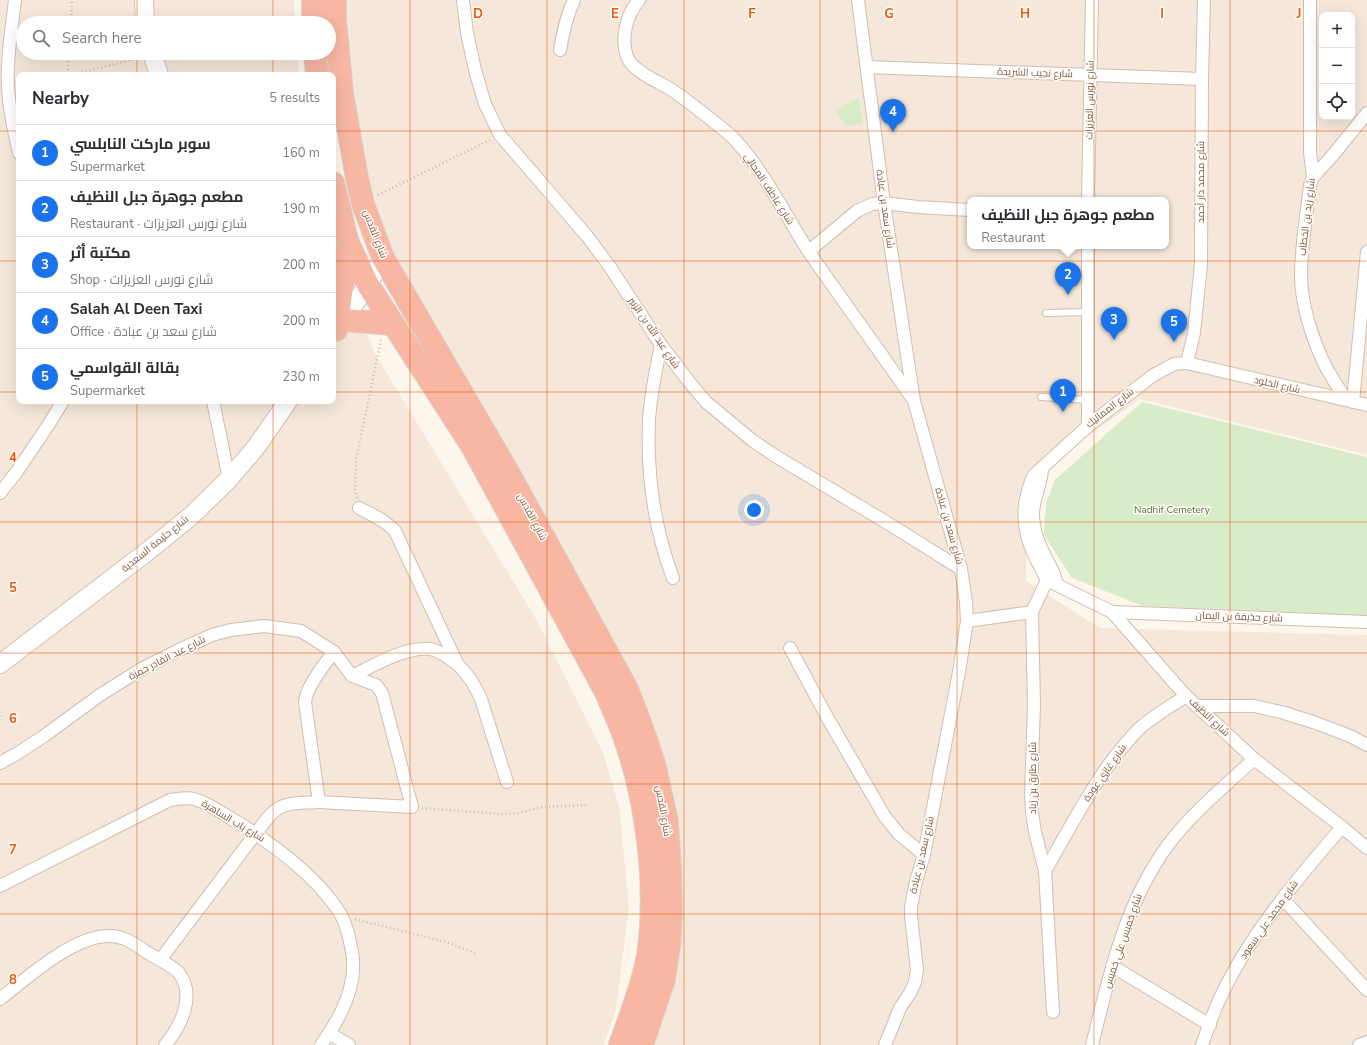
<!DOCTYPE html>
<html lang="en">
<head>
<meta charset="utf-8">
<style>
  body { margin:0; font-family:"Nunito Sans",Cairo,sans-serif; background:#f2f2f3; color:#2b2b33 }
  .controls { position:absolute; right:12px; top:12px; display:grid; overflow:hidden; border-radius:8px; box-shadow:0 4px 16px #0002 }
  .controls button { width:36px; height:36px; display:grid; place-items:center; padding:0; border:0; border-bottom:1px solid #e1e1e2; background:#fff; color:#2b2b33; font:20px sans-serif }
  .you { position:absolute; left:754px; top:510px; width:14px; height:14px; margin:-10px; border:3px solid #fff; border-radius:50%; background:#1a73e8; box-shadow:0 0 0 6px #1a73e833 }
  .badge { display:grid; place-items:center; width:26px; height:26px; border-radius:50%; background:#1a73e8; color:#fff; font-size:13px; font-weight:700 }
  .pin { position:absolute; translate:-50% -33px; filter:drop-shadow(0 1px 2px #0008) }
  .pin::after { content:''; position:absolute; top:21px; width:14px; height:12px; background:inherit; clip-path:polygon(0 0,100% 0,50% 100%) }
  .popup { position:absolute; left:967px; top:197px; width:202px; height:52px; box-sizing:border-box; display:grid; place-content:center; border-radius:8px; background:#fff; filter:drop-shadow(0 1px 3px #0005); font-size:13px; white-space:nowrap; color:#7c7c81 }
  .popup b { font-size:15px; color:#2b2b33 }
  .popup::after { content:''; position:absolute; left:50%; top:100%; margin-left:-8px; border:8px solid transparent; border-top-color:#fff }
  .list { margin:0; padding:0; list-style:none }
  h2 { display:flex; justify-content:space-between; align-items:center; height:52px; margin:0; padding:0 16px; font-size:17px }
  h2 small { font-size:13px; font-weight:400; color:#7c7c81 }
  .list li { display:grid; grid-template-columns:26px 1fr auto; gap:12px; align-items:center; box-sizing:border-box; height:56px; padding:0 16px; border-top:1px solid #e1e1e2 }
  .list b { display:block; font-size:15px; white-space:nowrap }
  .list p { margin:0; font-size:13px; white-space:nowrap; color:#7c7c81 }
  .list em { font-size:13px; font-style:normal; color:#7c7c81 }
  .icon { flex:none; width:22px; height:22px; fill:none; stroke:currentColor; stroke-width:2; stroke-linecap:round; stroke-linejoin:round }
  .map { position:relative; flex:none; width:1367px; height:1045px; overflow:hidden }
  .search { position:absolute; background:#fff; box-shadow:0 4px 16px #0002; left:16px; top:16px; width:320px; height:44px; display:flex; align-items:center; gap:10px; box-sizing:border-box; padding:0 14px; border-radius:22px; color:#7c7c81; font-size:15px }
  .panel { position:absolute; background:#fff; box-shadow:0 4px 16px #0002; left:16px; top:72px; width:320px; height:332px; border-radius:8px }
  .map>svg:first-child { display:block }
</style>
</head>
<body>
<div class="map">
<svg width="1367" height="1045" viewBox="0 0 1367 1045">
  <rect width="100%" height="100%" fill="#fdf6ec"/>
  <g fill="#f5e8da" fill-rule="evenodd">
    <polygon points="0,0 294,0 295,23 23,23 23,53 297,53 299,75 19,75 19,401 333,401 333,247 374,352 536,619 603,753 619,806 629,907 616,1009 604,1045 0,1045"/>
    <path d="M 341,0 L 1367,0 L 1367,455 L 1140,399 L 1026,480 L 1026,581 L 1100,628 L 1367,635 L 1367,1045 L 649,1045 L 674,827 L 383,240 L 354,148 ZM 1322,15 L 1352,15 L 1352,117 L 1322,117 ZM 970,200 L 1166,200 L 1166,246 L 970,246 Z"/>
  </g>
  <g fill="#d8ecc9">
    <polygon points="859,97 862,124 847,127 836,111"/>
    <polygon points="1142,402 1367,457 1367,616 1143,606 1072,578 1044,535 1046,503 1055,480"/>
  </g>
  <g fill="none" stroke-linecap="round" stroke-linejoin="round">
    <defs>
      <g id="lane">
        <polyline points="1046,313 1087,312"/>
        <polyline points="1041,397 1087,400"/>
      </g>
      <g id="street">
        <path d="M 15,0 C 12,27 6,60 8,86 C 9,109 14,131 19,153"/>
        <polyline points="463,0 467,33 475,70 485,104 500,135 587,236 610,267 661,345 690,383 706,402 753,441 777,457 886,522 961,569"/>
        <path d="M 639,0 C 626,15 620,40 628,59 C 634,72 661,83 672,90 C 688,101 703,113 718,125 C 724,130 731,135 736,141 C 766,174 785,215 809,252 C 843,301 878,349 912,398"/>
        <polyline points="858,0 884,203 914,401 961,569 966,602 967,621 959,672 924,855 916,881 911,907 911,916 917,970 915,982 910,993 900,1008 885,1045"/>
        <path d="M 1310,0 L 1310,152 L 1313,177 L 1310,185 C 1307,214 1301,245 1301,276 C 1301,303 1312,338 1324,363 C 1330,376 1339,388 1346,400"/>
        <path d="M 560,50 C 563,32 566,17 574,0"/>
        <polyline points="867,67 1202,79"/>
        <polyline points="1313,177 1333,155 1367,113"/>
        <polyline points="1088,200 1092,0"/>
        <polyline points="809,251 857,211 872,204 884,203 918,207 970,210"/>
        <path d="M 661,345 C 656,370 650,396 649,421 C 647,474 654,528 673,578"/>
        <polyline points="1187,363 1194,333 1201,264 1202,79 1204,0"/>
        <polyline points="213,401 229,479"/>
        <polyline points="1353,402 1367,252"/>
        <polyline points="1088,426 1088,246"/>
        <path d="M 1042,468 C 1042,485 1032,499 1033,517 C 1034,528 1037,540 1042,550 C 1047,561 1054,570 1056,582"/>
        <polyline points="0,493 18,470 49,424 63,401"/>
        <path d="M 359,508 C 372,515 385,520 395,531 L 457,663"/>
        <path d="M 1047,580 C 1033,554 1022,535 1025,504 C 1027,494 1029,484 1034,475 L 1088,426 L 1152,376 L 1174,364 L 1187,363 L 1367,405"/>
        <polyline points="1047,580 1112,612 1186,696 1254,759 1342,827 1367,848"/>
        <polyline points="1112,612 1367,622"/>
        <polyline points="967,621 1032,612"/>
        <polyline points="790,648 827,717 885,817 899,834 924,855"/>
        <polyline points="1197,706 1254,706 1281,712 1316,723 1350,736 1367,745"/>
        <path d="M 0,763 L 18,753 L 44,736 L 100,695 L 143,668 L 181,649 L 212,635 L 231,630 L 264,626 L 301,631 L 334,652 L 352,676 C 373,666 406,646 430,649 C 437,650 443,654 449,658 C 464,668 474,683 481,699 L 507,782"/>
        <polyline points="319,802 412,807 382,693 376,685 352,676"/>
        <path d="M 1045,871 C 1067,833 1087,794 1113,759 C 1122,748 1131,736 1141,727 C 1155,715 1171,706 1186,696"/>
        <path d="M 0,886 L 170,800 C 179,799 186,797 194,799 C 206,802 217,810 227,816 C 266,839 317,875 341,915 C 347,926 350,940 352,952 C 358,986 340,1019 321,1045"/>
        <polyline points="1283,899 1367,990"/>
        <path d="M 160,960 L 256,833 C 264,823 273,808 286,805 C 296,802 308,803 319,802 L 305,702 C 306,688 325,663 334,652"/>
        <polyline points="1112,966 1210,1025"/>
        <path d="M 0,999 C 27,978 72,937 107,936 C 123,935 135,944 148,953 C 155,957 174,967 179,973 C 196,996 181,1026 165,1045"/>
        <polyline points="1053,1012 1045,871 1035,832 1032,813 1031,794 1034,705 1032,612 1047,580 1054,574"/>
        <polyline points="329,1033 349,1045"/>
        <path d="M 1092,1045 C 1109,976 1125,903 1168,845 C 1192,813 1225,786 1254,759"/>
        <path d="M 1202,1045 C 1208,1028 1214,1010 1222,994 C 1251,933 1298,878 1342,827"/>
        <polyline points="1359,1045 1367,1042"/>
      </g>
      <g id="secondary">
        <polyline points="144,0 145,23"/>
        <polyline points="152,53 159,75"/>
        <polyline points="337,328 368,285 383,258"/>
        <polyline points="0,664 148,551 191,516 229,479 257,446 288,401"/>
      </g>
      <g id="highway">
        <polyline points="335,0 335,19 342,93 357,178 363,204 383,258 508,472 627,689 645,736 655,767 667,822 670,868 671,913 669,946 664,979 642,1045"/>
        <polyline points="313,23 313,0"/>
        <polyline points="315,53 317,75"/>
        <path d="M 333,183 L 348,243 L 368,285 L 472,446 L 607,694 C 612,708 619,722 624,736 C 647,800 658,887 648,955 C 643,985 630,1016 620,1045"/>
        <polyline points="344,320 393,324"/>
        <polyline points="336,330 348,243"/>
      </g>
    </defs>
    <use href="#lane" stroke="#d1beb0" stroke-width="8"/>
    <use href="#street" stroke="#d1beb0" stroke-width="14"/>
    <use href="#secondary" stroke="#d6c0b0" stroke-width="20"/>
    <use href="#highway" stroke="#dad1cd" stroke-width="24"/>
    <g stroke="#d9b8a5" stroke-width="2.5" stroke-dasharray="1 3" stroke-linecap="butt">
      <polyline points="71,23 72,0"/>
      <polyline points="277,23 295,19"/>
      <polyline points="68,53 68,75"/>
      <polyline points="70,75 139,58"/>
      <polyline points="378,195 490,140"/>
      <polyline points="357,498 355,490 356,460 381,340"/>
      <polyline points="422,808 500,814 518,813 542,807 587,805"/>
      <polyline points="355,919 446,942 475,953"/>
    </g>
    <use href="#lane" stroke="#fff" stroke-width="6"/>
    <use href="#street" stroke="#fff" stroke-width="12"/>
    <use href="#secondary" stroke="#fff" stroke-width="18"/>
    <use href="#highway" stroke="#f7b7a3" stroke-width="22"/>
  </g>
  <path fill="none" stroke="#e8590c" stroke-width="1" stroke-opacity="0.55" d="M 137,0 L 137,23M 273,0 L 273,23M 410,0 L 410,1045M 547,0 L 547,1045M 684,0 L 684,1045M 820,0 L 820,1045M 957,0 L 957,1045M 1094,0 L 1094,1045M 1230,0 L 1230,1045M 137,53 L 137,75M 273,53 L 273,75M 0,131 L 19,131M 333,131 L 1367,131M 0,261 L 19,261M 333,261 L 1367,261M 0,392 L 19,392M 333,392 L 1367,392M 137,401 L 137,1045M 273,401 L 273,1045M 0,522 L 1367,522M 0,653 L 1367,653M 0,784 L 1367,784M 0,914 L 1367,914"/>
  <g text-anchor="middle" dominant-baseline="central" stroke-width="3" stroke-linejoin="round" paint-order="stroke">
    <g font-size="10" fill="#7a5c4d" stroke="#fffaf3">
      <text transform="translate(1035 73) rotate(2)">شارع نجيب الشريدة</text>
      <text transform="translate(1090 100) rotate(-89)">شارع نورس العزيزات</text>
      <text transform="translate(1201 182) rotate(-90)">شارع محمد دار أحمد</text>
      <text transform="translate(769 189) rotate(57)">شارع عاطف المجالي</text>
      <text transform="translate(885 209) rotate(82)">شارع سعد بن عبادة</text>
      <text transform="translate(1307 217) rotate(-83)">شارع زيد بن الخطاب</text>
      <text transform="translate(375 234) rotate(69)">شارع القدس</text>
      <text transform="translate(654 333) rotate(56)">شارع عبد الله بن الزبير</text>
      <text transform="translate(1277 385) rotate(13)">شارع الخلود</text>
      <text transform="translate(1110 408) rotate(-38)">شارع المماليك</text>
      <text transform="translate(532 517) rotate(62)">شارع القدس</text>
      <text transform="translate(949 526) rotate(74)">شارع سعد بن عبادة</text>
      <text transform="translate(155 544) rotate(-39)">شارع حليمة السعدية</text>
      <text transform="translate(1239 617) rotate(2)">شارع حذيفة بن اليمان</text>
      <text transform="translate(167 658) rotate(-27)">شارع عبد القادر حمزة</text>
      <text transform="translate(1209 717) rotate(43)">شارع النظيف</text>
      <text transform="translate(1105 773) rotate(-55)">شارع غازي عودة</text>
      <text transform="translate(1033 778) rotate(-90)">شارع طارق بن زياد</text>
      <text transform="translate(663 811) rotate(80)">شارع القدس</text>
      <text transform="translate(233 821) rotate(31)">شارع باب الساهرة</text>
      <text transform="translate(922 855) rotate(-77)">شارع سعد بن عبادة</text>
      <text transform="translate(1269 920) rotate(-55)">شارع محمد علي سعود</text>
      <text transform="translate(1123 941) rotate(-71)">شارع خميس علي خميس</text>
    </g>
    <g font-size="10" fill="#537a41" stroke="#fffaf3">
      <text x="1172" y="510">Nadhif Cemetery</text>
    </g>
  </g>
  <g font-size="13" text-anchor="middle" font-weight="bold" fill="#e8590c" stroke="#fffaf3" stroke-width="3" stroke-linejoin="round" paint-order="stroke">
    <text x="478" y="18">D</text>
    <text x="615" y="18">E</text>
    <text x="752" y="18">F</text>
    <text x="889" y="18">G</text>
    <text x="1025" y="18">H</text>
    <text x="1162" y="18">I</text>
    <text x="1299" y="18">J</text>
    <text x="13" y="462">4</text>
    <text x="13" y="592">5</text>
    <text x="13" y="723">6</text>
    <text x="13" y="854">7</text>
    <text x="13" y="984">8</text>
  </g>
</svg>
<div class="controls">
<button>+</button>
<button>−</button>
<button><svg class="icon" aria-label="locate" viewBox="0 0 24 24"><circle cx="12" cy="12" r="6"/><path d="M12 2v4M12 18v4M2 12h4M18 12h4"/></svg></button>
</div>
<div class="you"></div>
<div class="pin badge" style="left:1063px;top:412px">1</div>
<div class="pin badge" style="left:1068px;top:295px">2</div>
<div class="popup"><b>مطعم جوهرة جبل النظيف</b>Restaurant</div>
<div class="pin badge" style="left:1114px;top:340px">3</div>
<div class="pin badge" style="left:893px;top:132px">4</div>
<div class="pin badge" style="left:1174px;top:342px">5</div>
<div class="search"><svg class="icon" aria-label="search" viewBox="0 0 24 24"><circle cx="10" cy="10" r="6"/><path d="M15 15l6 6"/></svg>Search here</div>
<section class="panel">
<h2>Nearby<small>5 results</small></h2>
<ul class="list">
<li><span class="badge">1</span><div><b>سوبر ماركت النابلسي</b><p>Supermarket</p></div><em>160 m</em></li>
<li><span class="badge">2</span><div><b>مطعم جوهرة جبل النظيف</b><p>Restaurant · شارع نورس العزيزات</p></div><em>190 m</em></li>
<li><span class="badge">3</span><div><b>مكتبة أثر</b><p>Shop · شارع نورس العزيزات</p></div><em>200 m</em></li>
<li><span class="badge">4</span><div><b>Salah Al Deen Taxi</b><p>Office · شارع سعد بن عبادة</p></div><em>200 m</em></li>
<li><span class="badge">5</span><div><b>بقالة القواسمي</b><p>Supermarket</p></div><em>230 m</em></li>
</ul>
</section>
</div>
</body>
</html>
